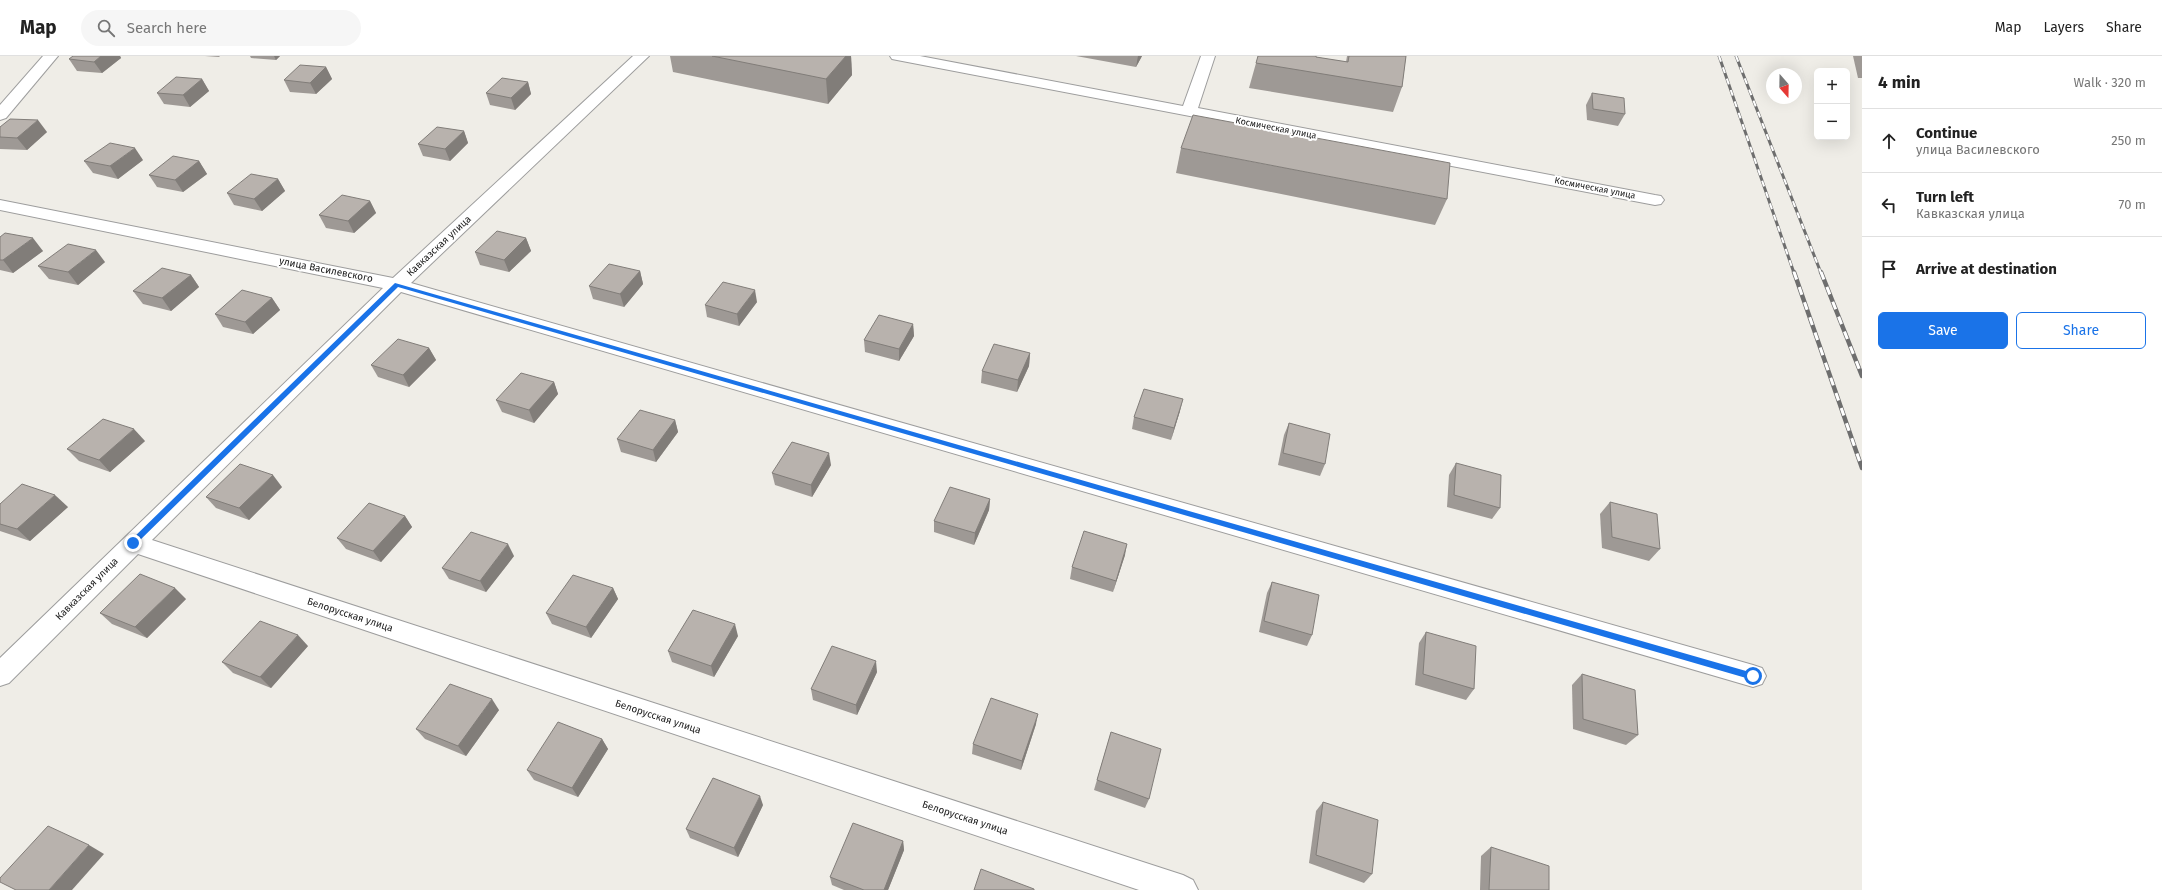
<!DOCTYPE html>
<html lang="en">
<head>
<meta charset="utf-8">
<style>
  body { margin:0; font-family:"Fira Sans",sans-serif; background:#f6f6f6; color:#222 }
  .controls { position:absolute; right:12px; top:12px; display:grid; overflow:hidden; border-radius:6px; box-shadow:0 4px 16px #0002 }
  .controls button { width:36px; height:36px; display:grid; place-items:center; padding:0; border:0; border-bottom:1px solid #e0e0e0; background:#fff; color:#222; font:20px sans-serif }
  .compass { position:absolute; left:1766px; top:12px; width:36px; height:36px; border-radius:50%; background:#fff; box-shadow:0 4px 16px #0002; rotate:160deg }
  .stop { position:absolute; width:12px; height:12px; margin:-9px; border:3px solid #1a73e8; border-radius:50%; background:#fff }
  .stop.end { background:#1a73e8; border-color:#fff; box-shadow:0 1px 4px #0008 }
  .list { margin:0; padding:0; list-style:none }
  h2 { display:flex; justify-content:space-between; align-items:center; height:52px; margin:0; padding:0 16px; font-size:17px }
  h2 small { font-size:13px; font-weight:400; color:#767676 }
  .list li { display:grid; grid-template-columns:26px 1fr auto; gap:12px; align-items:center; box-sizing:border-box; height:64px; padding:0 16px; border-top:1px solid #e0e0e0 }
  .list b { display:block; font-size:15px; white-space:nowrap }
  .list p { margin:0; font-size:13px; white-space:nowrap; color:#767676 }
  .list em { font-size:13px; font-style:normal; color:#767676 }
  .actions { display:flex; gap:8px; padding:12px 16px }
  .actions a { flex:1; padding:9px 0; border:1px solid #1a73e8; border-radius:6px; text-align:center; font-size:14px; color:#1a73e8 }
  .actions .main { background:#1a73e8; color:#fff }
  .icon { flex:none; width:22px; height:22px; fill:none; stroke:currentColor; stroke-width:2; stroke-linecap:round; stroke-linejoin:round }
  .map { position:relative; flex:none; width:1862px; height:834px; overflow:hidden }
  header { display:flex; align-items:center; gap:24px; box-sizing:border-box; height:56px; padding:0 20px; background:#fff; border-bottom:1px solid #e0e0e0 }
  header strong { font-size:19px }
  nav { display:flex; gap:22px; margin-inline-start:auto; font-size:14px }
  .search { width:280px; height:36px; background:#f6f6f6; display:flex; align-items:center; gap:10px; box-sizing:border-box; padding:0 14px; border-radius:22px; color:#767676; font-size:15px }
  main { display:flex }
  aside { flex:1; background:#fff }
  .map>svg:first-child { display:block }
</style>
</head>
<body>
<header>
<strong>Map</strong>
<div class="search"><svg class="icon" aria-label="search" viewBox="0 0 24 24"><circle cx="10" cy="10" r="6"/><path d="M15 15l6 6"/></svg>Search here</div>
<nav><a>Map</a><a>Layers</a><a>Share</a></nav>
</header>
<main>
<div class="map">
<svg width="1862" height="834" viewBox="0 0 1862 834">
  <rect width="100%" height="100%" fill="#efede7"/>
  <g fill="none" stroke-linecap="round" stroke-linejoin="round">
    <defs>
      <g id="street">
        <polygon points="43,0 58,0 6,62 0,64 0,49"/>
        <polygon points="633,0 649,0 411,227 1753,609 1762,612 1766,620 1762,628 1753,631 401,236 152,484 1183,819 1193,824 1198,834 1139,834 138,498 9,627 0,630 0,602 383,232 0,154 0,144 393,222"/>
        <polygon points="890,0 920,0 1183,50 1201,0 1215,0 1198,52 1655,139 1661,140 1664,144 1661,148 1655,149 897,4 892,3"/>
      </g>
    </defs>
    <use href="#street" stroke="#9d9d9d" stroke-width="2"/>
    <use href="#street" fill="#fff" fill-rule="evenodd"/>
    <defs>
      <g id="rail-far1">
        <polyline points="1719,0 1794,217"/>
        <polyline points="1736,0 1821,217"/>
      </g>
      <g id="rail">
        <polyline points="1794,216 1862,412"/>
        <polyline points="1821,216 1862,320"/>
      </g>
    </defs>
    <use href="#rail-far1" stroke="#6e6e6e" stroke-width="3"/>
    <use href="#rail" stroke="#6e6e6e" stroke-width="4.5"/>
    <use href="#rail-far1" stroke="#fff" stroke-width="2" stroke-dasharray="6" stroke-linecap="butt"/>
    <use href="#rail" stroke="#fff" stroke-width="3" stroke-dasharray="8" stroke-linecap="butt"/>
  </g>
  <g fill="#9e9995">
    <polygon points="73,0 120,0 121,2 102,17 77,15 69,3"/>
    <polygon points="205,0 220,0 219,1"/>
    <polygon points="250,0 280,0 276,4 251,2"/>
    <polygon points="670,0 851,0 852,19 828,48 673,16"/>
    <polygon points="1076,0 1142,0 1136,11"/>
    <polygon points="1258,0 1316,1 1346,6 1347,0 1406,0 1402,31 1393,56 1249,32"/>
    <polygon points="1853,0 1862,0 1862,22 1858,22"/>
    <polygon points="326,11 332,23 316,38 290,36 284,24"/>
    <polygon points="202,23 209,35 190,51 164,48 157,37"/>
    <polygon points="528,26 531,38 515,54 490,49 486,37"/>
    <polygon points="1592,37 1625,58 1618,70 1587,64 1586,49"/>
    <polygon points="0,71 47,76 27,94 0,93"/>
    <polygon points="464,75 468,87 450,105 423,100 418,88"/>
    <polygon points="1181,92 1447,143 1435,169 1176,117"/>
    <polygon points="143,104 118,123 93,117 84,105"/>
    <polygon points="199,105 207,118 183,136 157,131 149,119"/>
    <polygon points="278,123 285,135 262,155 234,149 227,137"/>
    <polygon points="370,145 376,157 354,177 326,172 319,159"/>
    <polygon points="0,181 43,195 13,217 0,214"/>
    <polygon points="526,182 531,195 509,216 480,209 475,196"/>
    <polygon points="105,206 78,229 49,223 38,210"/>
    <polygon points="640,215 643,228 624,251 593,243 589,230"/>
    <polygon points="191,219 199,231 171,255 143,248 133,235"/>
    <polygon points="272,242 280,254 253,278 223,271 215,258"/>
    <polygon points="757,246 739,270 707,261 705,249"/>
    <polygon points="913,268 914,280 899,305 865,296 864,284"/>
    <polygon points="429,292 436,304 409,331 378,321 371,309"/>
    <polygon points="1030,297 1029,310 1017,336 981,327 982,315"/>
    <polygon points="554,326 558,338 534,367 502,356 496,344"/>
    <polygon points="1180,355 1171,384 1132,373 1134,361"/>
    <polygon points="675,364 678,376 656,406 621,396 617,383"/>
    <polygon points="1289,367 1325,408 1320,420 1278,409 1284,379"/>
    <polygon points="145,385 110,416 79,405 67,393"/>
    <polygon points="1456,407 1500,452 1492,463 1447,451 1449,419"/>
    <polygon points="831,409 812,441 775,429 772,417"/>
    <polygon points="282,431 249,464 216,452 206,441"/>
    <polygon points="990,443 989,454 974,489 934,476 934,465"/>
    <polygon points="1610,446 1660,493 1649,505 1602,492 1600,458"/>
    <polygon points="0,448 68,451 30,485 0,475"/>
    <polygon points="405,460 412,471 381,506 346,493 337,482"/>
    <polygon points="1125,499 1113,536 1070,523 1072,511"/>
    <polygon points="514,500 486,536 449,523 442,512"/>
    <polygon points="1272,526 1312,579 1307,590 1259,576 1267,537"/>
    <polygon points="613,532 618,543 591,582 552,568 546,557"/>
    <polygon points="186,543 147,582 112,568 100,557"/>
    <polygon points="1426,576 1474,633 1466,644 1415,629 1419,587"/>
    <polygon points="738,580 714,621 672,606 668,595"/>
    <polygon points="308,590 271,632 233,617 222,606"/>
    <polygon points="877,616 857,659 813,644 811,633"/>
    <polygon points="1582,618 1638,679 1626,689 1573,673 1572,629"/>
    <polygon points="499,654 466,700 425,683 416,673"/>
    <polygon points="1036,668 1021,714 972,698 973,688"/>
    <polygon points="1111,676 1149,743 1145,752 1094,734"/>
    <polygon points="602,683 608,693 578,741 534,724 527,714"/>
    <polygon points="1323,746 1372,818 1364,827 1309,807 1316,755"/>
    <polygon points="763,749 738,801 690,782 686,773"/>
    <polygon points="903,785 904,794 888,834 844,834 832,829 830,821"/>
    <polygon points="1491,791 1549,834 1480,834 1481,800"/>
  </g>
  <g fill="#817d79">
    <polygon points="101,0 120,0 121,2 102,17 94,6"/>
    <polygon points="274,0 280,0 276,4"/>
    <polygon points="846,0 851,0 852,19 828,48 826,23"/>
    <polygon points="1138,0 1142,0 1136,11"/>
    <polygon points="326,11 332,23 316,38 310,27"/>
    <polygon points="202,23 209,35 190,51 183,39"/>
    <polygon points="528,26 531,38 515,54 511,42"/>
    <polygon points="38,64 47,76 27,94 17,82"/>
    <polygon points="464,75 468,87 450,105 445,93"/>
    <polygon points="135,92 143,104 118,123 110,110"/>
    <polygon points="199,105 207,118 183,136 175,124"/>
    <polygon points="278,123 285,135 262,155 254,143"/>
    <polygon points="370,145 376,157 354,177 348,165"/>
    <polygon points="33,182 43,195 13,217 3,204"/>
    <polygon points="526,182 531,195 509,216 504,204"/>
    <polygon points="96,194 105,206 78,229 68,216"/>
    <polygon points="640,215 643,228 624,251 620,238"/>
    <polygon points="191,219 199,231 171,255 162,242"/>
    <polygon points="755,234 757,246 739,270 737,258"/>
    <polygon points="272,242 280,254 253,278 245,266"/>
    <polygon points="913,268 914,280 899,305 899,293"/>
    <polygon points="429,292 436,304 409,331 403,319"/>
    <polygon points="1030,297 1029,310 1017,336 1018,324"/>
    <polygon points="554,326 558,338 534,367 529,354"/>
    <polygon points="1183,343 1180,355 1171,384 1174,372"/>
    <polygon points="675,364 678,376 656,406 653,394"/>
    <polygon points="134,373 145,385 110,416 99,404"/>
    <polygon points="829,397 831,409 812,441 811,429"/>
    <polygon points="273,419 282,431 249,464 239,452"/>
    <polygon points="55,439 68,451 30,485 17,473"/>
    <polygon points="990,443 989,454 974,489 975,477"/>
    <polygon points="405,460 412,471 381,506 373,495"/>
    <polygon points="508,488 514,500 486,536 480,525"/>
    <polygon points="1127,488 1125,499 1113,536 1116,525"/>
    <polygon points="175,532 186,543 147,582 135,571"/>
    <polygon points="613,532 618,543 591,582 586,571"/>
    <polygon points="735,568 738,580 714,621 711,610"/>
    <polygon points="298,579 308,590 271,632 260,621"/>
    <polygon points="876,605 877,616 857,659 856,649"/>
    <polygon points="492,643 499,654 466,700 458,690"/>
    <polygon points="1038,658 1036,668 1021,714 1022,705"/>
    <polygon points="602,683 608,693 578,741 572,732"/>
    <polygon points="760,740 763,749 738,801 734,792"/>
    <polygon points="903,785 904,794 888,834 884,834"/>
    <polygon points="89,789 104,798 72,834 49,834"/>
  </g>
  <g fill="#b8b2ad" stroke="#817d79">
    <polygon points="73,0 101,0 94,6 69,3"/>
    <polygon points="712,0 846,0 826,23"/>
    <polygon points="1258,0 1316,0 1316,1 1348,6 1349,0 1406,0 1402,31 1256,7"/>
    <polygon points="300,9 326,11 310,27 284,24"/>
    <polygon points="176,21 202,23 183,39 157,37"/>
    <polygon points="502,22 528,26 511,42 486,37"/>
    <polygon points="1592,37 1624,42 1625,58 1593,53"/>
    <polygon points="1193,59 1450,107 1447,143 1181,92"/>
    <polygon points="10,63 38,64 17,82 0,81 0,71"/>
    <polygon points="437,71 464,75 445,93 418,88"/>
    <polygon points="110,87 135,92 110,110 84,105"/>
    <polygon points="173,100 199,105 175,124 149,119"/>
    <polygon points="251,118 278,123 254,143 227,137"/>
    <polygon points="342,139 370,145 348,165 319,159"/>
    <polygon points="497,175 526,182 504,204 475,196"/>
    <polygon points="5,177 33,182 3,204 0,204 0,181"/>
    <polygon points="68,188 96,194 68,216 38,210"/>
    <polygon points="609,208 640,215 620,238 589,230"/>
    <polygon points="162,212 191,219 162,242 133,235"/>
    <polygon points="723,226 755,234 737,258 705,249"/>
    <polygon points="242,234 272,242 245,266 215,258"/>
    <polygon points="879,259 913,268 899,293 864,284"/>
    <polygon points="398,283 429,292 403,319 371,309"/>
    <polygon points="994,288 1030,297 1018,324 982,315"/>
    <polygon points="521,317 554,326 529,354 496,344"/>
    <polygon points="1144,333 1183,343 1174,372 1134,361"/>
    <polygon points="640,354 675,364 653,394 617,383"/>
    <polygon points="103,363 134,373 99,404 67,393"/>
    <polygon points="1289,367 1330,378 1325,408 1283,397"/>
    <polygon points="792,386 829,397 811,429 772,417"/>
    <polygon points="1456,407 1501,419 1500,452 1454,439"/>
    <polygon points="240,408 273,419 239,452 206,441"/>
    <polygon points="22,428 55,439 17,473 0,468 0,448"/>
    <polygon points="950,431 990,443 975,477 934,465"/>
    <polygon points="1610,446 1657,458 1660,493 1612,481"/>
    <polygon points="369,447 405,460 373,495 337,482"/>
    <polygon points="1084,475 1127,488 1116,525 1072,511"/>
    <polygon points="471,476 508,488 480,525 442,512"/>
    <polygon points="140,518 175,532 135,571 100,557"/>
    <polygon points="573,519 613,532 586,571 546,557"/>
    <polygon points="1272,526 1319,539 1312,579 1264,565"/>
    <polygon points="693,554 735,568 711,610 668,595"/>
    <polygon points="260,565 298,579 260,621 222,606"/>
    <polygon points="1426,576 1476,590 1474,633 1423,618"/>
    <polygon points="832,590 876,605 856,649 811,633"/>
    <polygon points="1582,618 1635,634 1638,679 1583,663"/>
    <polygon points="450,628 492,643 458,690 416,673"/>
    <polygon points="991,642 1038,658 1022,705 973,688"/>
    <polygon points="558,666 602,683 572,732 527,714"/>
    <polygon points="1111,676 1161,693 1149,743 1097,724"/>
    <polygon points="713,722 760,740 734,792 686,773"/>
    <polygon points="1323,746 1378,764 1372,818 1316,799"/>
    <polygon points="853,767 903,785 884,834 864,834 830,821"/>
    <polygon points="48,770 89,789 49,834 16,834 0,826 0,822"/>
    <polygon points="1491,791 1549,810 1549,834 1489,834"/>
    <polygon points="981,813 1034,833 1034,834 974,834"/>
  </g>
  <polygon fill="#1a73e8" points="395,227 1753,617 1757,620 1753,624 398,231 135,489 130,489 130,485"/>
  <g text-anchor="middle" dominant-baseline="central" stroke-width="4" stroke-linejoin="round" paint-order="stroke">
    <g font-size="9" fill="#202020" stroke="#fff">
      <text transform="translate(1276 72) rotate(11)">Космическая улица</text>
      <text transform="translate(1595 132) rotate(11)">Космическая улица</text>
    </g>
    <g font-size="10" fill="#202020" stroke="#fff">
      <text transform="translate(439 190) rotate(-43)">Кавказская улица</text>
      <text transform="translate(326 214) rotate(11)">улица Василевского</text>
      <text transform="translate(87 533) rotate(-45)">Кавказская улица</text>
      <text transform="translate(350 559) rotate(18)">Белорусская улица</text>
      <text transform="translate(658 661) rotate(18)">Белорусская улица</text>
      <text transform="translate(965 762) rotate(18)">Белорусская улица</text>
    </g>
  </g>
</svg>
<div class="controls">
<button>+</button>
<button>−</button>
</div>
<svg class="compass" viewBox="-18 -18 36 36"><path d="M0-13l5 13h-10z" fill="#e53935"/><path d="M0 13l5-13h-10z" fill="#767676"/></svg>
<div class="stop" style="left:1753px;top:620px"></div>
<div class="stop end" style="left:133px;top:487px"></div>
</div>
<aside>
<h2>4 min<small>Walk · 320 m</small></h2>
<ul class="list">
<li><svg class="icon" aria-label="ahead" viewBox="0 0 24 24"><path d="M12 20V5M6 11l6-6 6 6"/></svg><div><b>Continue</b><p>улица Василевского</p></div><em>250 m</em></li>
<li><svg class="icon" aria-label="left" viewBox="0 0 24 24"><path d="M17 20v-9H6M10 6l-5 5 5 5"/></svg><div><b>Turn left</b><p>Кавказская улица</p></div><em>70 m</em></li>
<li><svg class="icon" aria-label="arrive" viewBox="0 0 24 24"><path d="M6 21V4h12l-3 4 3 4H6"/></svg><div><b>Arrive at destination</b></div></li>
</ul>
<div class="actions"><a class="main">Save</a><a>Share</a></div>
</aside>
</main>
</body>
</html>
